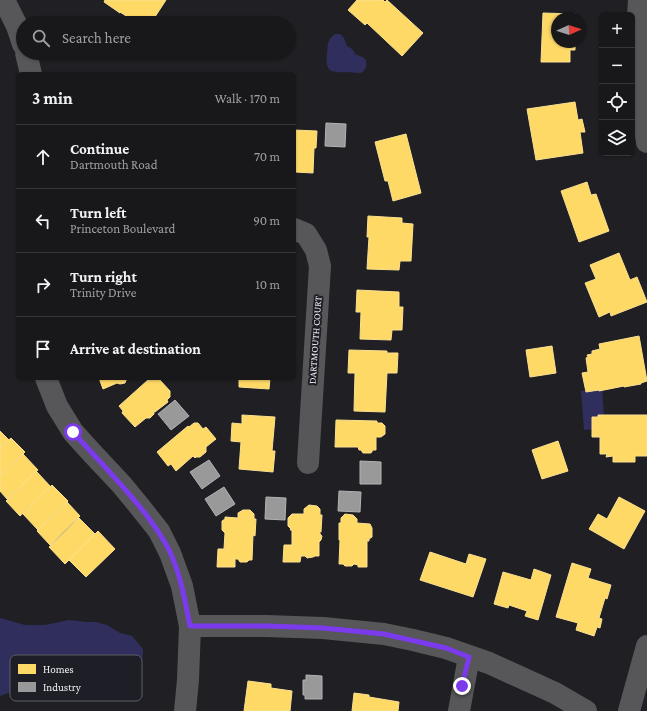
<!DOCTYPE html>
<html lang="en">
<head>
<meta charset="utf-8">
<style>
  body { margin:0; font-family:"Crimson Pro",serif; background:#252528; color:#f1f3f6 }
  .controls { position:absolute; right:12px; top:12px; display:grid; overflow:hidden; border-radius:6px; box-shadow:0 1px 3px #0004 }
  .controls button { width:36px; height:36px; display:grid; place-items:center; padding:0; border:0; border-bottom:1px solid #36373a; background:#18181b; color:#f1f3f6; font:20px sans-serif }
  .compass { position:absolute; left:551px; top:12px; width:36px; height:36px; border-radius:50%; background:#18181b; box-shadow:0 1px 3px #0004; rotate:87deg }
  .stop { position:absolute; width:12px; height:12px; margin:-9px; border:3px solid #7c3aed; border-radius:50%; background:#fff }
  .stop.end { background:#7c3aed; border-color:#fff; box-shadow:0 1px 4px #0008 }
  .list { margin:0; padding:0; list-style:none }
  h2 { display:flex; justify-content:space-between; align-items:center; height:52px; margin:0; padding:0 16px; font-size:17px }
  h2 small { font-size:13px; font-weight:400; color:#9fa0a3 }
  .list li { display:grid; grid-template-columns:26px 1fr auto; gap:12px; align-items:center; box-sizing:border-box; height:64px; padding:0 16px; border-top:1px solid #36373a }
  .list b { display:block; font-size:15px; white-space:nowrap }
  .list p { margin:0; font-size:13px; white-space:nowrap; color:#9fa0a3 }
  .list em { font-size:13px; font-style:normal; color:#9fa0a3 }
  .icon { flex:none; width:22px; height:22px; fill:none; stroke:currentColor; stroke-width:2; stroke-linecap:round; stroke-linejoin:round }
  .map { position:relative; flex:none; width:647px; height:711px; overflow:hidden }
  .search { position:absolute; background:#18181b; box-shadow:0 1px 3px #0004; left:16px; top:16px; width:280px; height:44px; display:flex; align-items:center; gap:10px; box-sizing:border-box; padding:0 14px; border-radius:22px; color:#9fa0a3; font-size:15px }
  .panel { position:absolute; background:#18181b; box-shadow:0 1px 3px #0004; left:16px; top:72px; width:280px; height:308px; border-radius:6px }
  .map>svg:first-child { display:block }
</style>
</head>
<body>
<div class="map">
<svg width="647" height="711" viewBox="0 0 647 711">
  <rect width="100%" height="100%" fill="#202024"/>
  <g fill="#2f2e5c">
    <path d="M 335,34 L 340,34 L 344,38 L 347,46 C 351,48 353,49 355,54 C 357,55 361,56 364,58 C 369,62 366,72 360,73 C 355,73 351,72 347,72 C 331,73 325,72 327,54 C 328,44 327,40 335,34 Z"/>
    <polygon points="602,389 605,429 584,430 581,391"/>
    <path d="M 0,618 L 25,625 L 45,625 L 69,620 L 86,622 L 96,622 L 107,625 L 120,633 L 132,636 L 143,649 C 143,652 143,658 142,661 C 132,680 51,685 30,688 C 19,689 10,692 0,696 Z"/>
  </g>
  <g fill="#ffd966" stroke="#fae091">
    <polygon points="105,0 166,0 151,23 137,23 120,12 120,13 104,2"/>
    <polygon points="357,0 383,0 385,2 387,0 423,33 402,56 367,23 365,25 348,10"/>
    <polygon points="543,13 576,14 576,18 557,18 557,42 575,42 575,50 570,50 570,62 541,62"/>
    <polygon points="575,102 578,120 582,119 585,132 580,132 583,153 536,160 527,109"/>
    <polygon points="294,130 317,131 316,148 314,148 313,173 295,172 295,170 294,170"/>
    <polygon points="406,134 421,193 393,201 388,181 385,181 375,142"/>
    <polygon points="587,182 591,195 596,194 609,231 579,242 561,191"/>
    <polygon points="368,216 402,218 402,223 413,224 411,261 400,261 399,270 367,269 369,237 367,237"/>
    <polygon points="619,253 630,280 637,277 647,302 611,316 610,312 599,317 585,283 596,279 590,265"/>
    <polygon points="357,290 399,292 399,307 403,307 402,330 392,330 391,340 360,339 361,312 356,312"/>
    <polygon points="639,336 647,381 641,383 641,384 624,387 624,386 599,391 599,390 586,392 582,373 588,372 586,358 588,357 587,355 592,354 592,351 600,349 599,344"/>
    <polygon points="552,346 556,373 530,377 526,350"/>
    <polygon points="349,350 387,351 387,353 398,353 397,373 387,373 385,412 354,411 355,373 348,373"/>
    <polygon points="99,378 132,378 126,380 125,383 120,384 117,383 103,389"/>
    <polygon points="152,378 158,378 170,391 170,397 167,400 168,402 155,412 154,411 154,414 150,418 146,418 135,427 122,413 123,411 119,406 148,380 149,381"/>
    <polygon points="239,378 270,378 269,389 239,387"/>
    <polygon points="242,415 275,417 272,451 275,451 273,472 239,469 241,442 231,441 232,423 242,424"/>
    <polygon points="598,415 647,415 647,456 635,456 635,462 613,462 613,456 606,457 607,454 600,454 600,437 592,437 592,417 598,417"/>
    <polygon points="336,420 377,421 377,423 382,423 385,426 385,434 381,437 376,437 376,450 373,450 371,453 363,453 361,450 359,450 358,447 335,447"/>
    <polygon points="194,423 198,423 203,429 206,427 216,439 206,447 206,452 200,457 196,457 195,458 193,456 176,471 171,464 168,466 157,452 188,426 189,427"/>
    <polygon points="0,431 9,440 0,448"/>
    <polygon points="11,438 25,452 0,476 0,448"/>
    <polygon points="558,441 568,471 542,479 532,450"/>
    <polygon points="23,454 38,470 7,499 0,491 0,476"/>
    <polygon points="36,471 51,487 20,516 6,501"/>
    <polygon points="52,485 68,501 38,530 23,514"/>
    <polygon points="619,497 645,511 624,549 589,529 598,514 607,519"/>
    <polygon points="67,502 80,516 50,545 37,531"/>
    <polygon points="309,505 317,506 320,509 320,515 322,515 321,532 320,531 320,534 322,536 321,540 319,542 319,556 315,556 313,557 307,558 305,556 301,556 300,562 283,562 284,545 292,545 292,530 290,530 291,529 288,526 288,518 292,514 304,514 304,509"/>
    <polygon points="243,510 250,510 254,514 254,519 256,519 255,536 253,535 252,560 249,560 247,562 240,562 238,559 235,559 235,567 217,567 218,549 224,549 225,533 222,530 222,521 225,519 225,517 238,518 238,513"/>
    <polygon points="345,514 353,515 357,519 357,523 370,524 372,528 372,537 369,539 369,541 367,541 367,567 358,567 358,565 354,564 352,566 345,566 343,564 339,564 340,540 339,540 339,523 341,523 341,518"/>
    <polygon points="79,518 95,534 65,564 49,547"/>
    <polygon points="98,531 115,549 86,577 69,560"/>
    <polygon points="430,552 466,564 469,554 486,559 473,597 420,580"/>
    <polygon points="572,563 591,569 588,578 611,585 607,599 605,598 599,618 602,619 600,628 597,627 594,636 576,630 578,623 556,617"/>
    <polygon points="534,569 551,575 538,620 525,616 527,611 509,605 508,608 494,604 503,572 531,580"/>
    <polygon points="248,681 271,684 271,688 292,691 290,711 244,711"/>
    <polygon points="354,693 369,695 369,697 399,702 398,711 352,711"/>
  </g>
  <g fill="#999" stroke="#b3b3b5">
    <polygon points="326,123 346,124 345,147 325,146"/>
    <polygon points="175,400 189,416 171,430 158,414"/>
    <polygon points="209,460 220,476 202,489 190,472"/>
    <polygon points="360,461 381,462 381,484 360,484"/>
    <polygon points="224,487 235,504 216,516 205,499"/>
    <polygon points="339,491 361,492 360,512 338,511"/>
    <polygon points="266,497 286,498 285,520 265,519"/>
    <polygon points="306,675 322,676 322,699 305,699 305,695 303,695 303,680 306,680"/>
  </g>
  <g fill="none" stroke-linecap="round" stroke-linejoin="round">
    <g stroke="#575759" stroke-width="22">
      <polyline points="4,0 17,26 23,44"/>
      <path d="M 639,0 C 637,29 636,58 639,87 C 640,105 644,124 647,142"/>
      <polyline points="26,53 31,74"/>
      <polyline points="294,229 306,234 316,250 320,266 308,463"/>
      <polyline points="46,378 57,406 73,432 92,453 122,485 140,507 159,531 170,553 182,586 190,626 188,680 185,711"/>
      <polyline points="190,626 267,626 323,628 384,634 413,640 446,648 489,663 555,693 586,711"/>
      <polyline points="459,711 469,657"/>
      <polyline points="629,711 647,646"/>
    </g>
  </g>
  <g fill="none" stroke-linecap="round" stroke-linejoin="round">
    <path stroke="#7c3aed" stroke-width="5" d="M 73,432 C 97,459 122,484 144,512 C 154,525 163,537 170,552 C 181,576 185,601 190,626 L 267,626 L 323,628 L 384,634 L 446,648 L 469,657 L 462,686"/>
  </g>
  <g text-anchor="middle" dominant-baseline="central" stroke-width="4" stroke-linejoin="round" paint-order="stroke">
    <g font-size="10" fill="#f0f0f5" stroke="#1e1f26">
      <text transform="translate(315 340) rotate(-86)">DARTMOUTH COURT</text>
    </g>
  </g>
  <rect x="10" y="655" width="132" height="46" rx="6" fill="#1e1f26" stroke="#5d5e64" stroke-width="1"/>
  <rect x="18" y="664" width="18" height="10" fill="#ffd966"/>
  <rect x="18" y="682" width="18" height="10" fill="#999"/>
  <g font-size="11" fill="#f0f0f5">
    <text x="43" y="673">Homes</text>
    <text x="43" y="691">Industry</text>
  </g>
</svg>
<div class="controls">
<button>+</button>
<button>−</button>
<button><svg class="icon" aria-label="locate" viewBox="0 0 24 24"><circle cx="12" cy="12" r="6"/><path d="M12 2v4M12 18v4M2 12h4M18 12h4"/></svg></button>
<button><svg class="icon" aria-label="layers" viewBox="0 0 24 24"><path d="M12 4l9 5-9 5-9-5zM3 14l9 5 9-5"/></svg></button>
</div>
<svg class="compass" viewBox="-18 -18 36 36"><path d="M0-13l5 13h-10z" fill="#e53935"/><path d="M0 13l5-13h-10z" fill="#9fa0a3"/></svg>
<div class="stop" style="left:73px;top:432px"></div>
<div class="stop end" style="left:462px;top:686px"></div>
<div class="search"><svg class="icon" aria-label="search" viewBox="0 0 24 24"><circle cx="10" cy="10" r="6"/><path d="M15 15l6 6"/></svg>Search here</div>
<section class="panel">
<h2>3 min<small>Walk · 170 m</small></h2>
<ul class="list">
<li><svg class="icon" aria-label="ahead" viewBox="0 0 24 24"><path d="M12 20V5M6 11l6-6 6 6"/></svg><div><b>Continue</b><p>Dartmouth Road</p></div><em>70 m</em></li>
<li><svg class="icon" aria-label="left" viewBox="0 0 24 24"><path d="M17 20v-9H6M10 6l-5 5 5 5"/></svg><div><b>Turn left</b><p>Princeton Boulevard</p></div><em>90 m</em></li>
<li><svg class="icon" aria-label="right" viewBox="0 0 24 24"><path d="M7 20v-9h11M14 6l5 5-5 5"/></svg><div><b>Turn right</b><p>Trinity Drive</p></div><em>10 m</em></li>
<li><svg class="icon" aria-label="arrive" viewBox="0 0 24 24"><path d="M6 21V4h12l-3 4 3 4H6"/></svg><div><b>Arrive at destination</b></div></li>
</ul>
</section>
</div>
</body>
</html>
